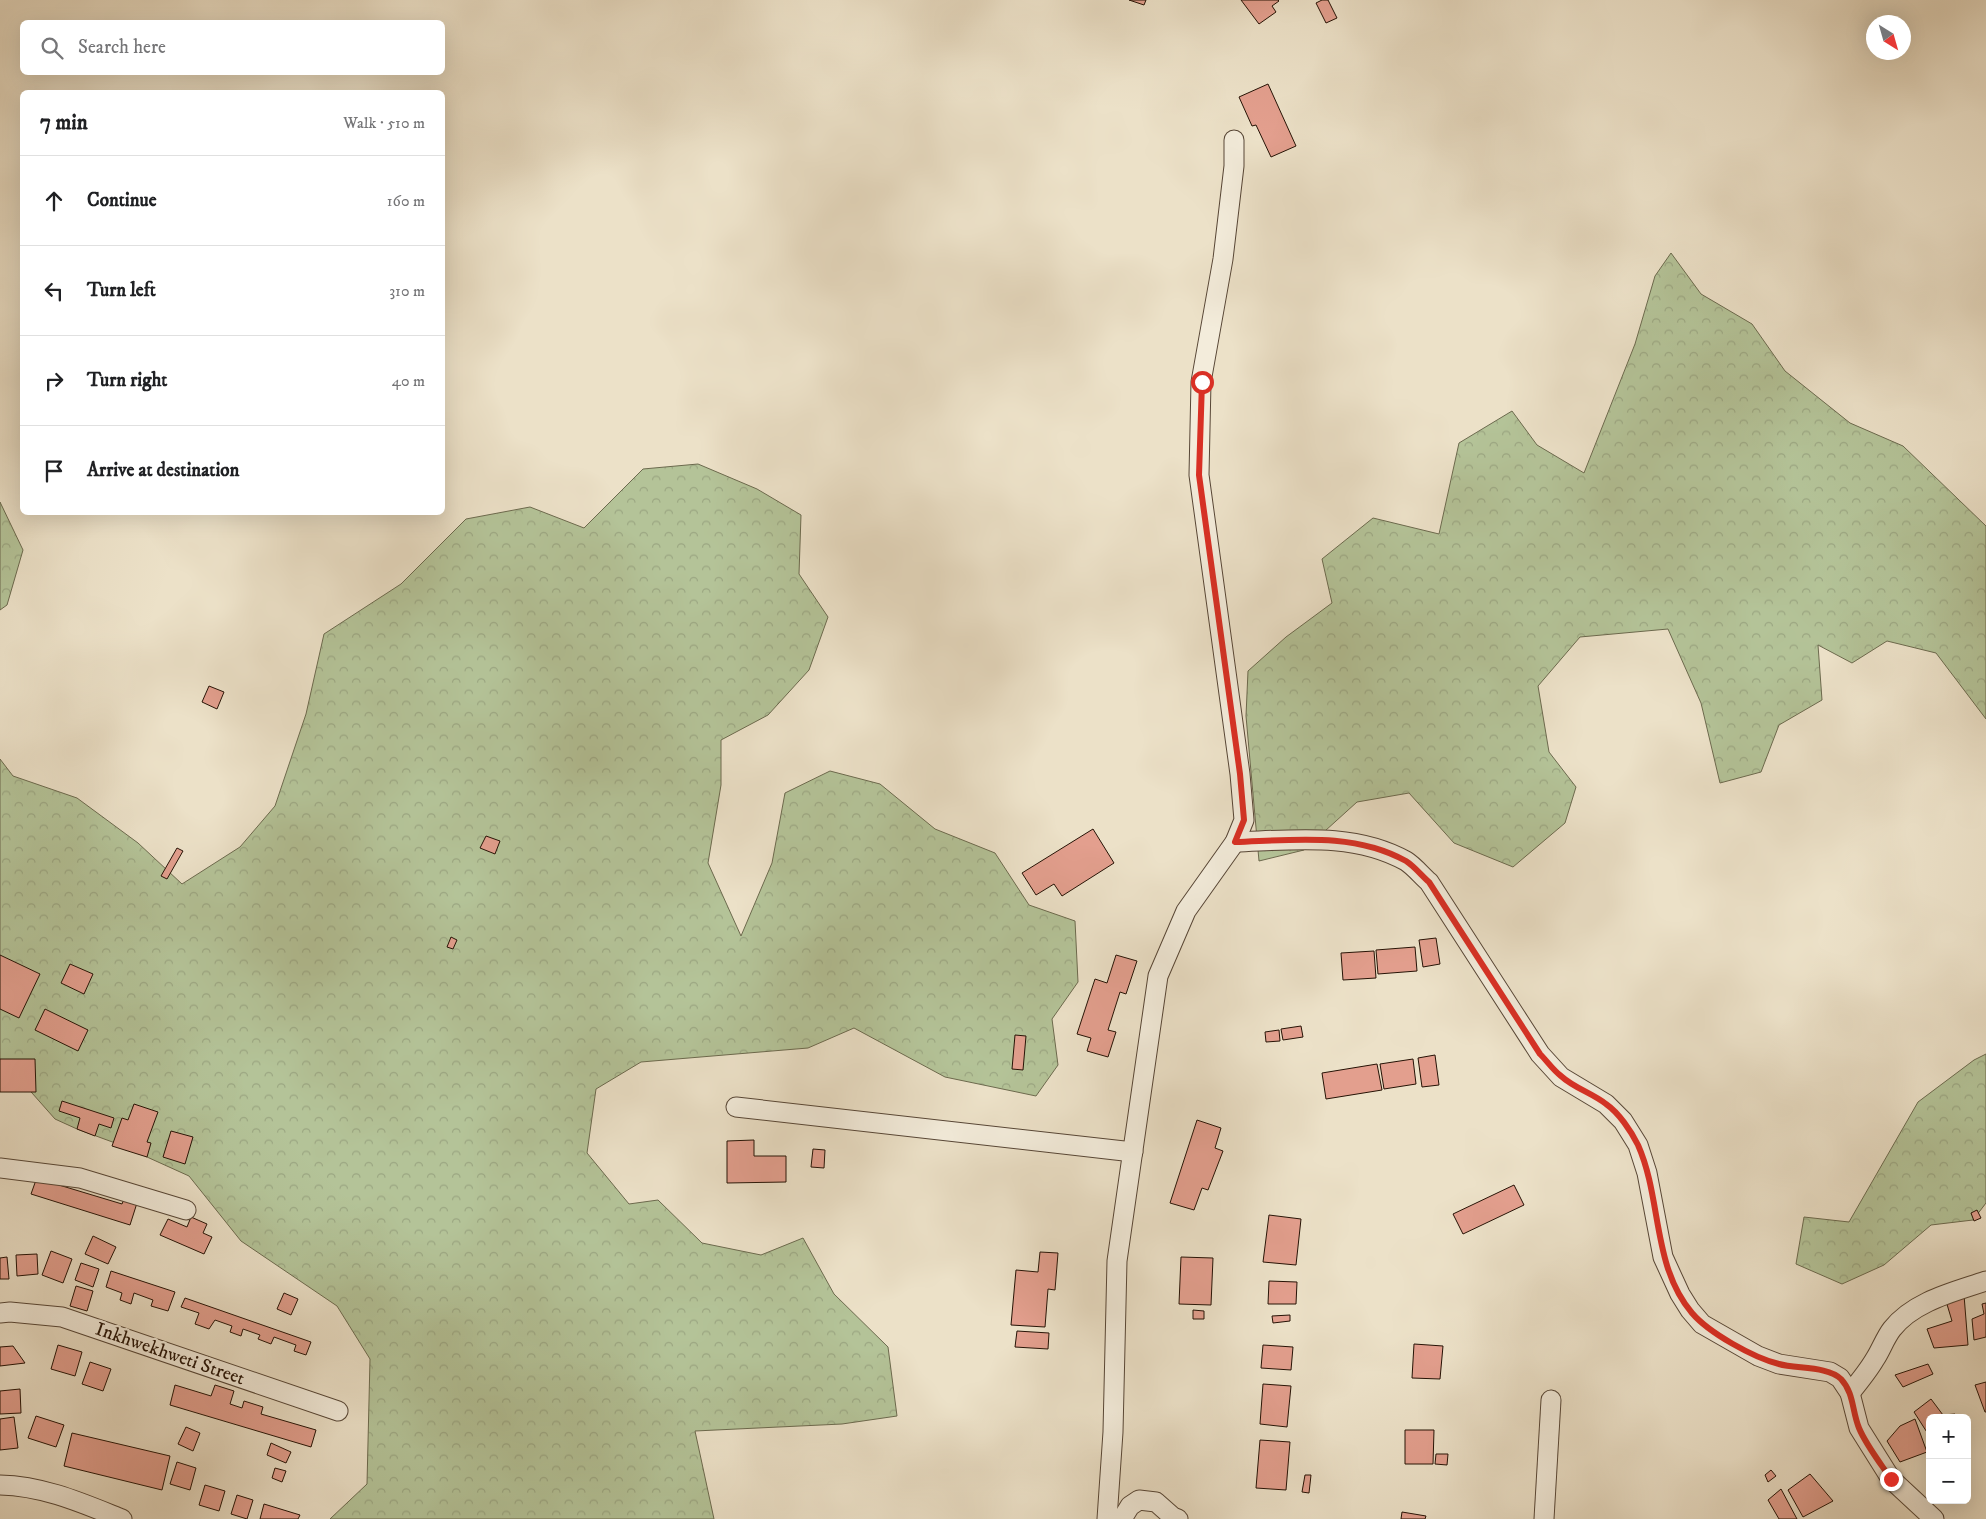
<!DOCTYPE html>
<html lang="en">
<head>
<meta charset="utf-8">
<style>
  body { margin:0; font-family:"IM FELL DW Pica",serif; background:#f6f6f6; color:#202124 }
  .controls { position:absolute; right:15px; bottom:15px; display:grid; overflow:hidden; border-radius:8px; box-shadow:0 5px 20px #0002 }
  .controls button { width:45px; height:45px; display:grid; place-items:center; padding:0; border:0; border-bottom:1px solid #e0e0e0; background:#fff; color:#202124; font:25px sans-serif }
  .compass { position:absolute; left:1866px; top:15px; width:45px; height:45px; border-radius:50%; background:#fff; box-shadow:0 5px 20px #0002; rotate:143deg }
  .stop { position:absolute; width:15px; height:15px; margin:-11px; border:4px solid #d93025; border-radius:50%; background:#fff }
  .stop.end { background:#d93025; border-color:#fff; box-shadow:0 1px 5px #0008 }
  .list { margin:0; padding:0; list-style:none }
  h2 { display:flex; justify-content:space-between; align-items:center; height:65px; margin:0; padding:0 20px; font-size:21px }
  h2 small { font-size:16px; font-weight:400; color:#757577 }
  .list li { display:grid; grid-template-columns:32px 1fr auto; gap:15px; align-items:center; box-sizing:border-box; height:90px; padding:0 20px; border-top:1px solid #e0e0e0 }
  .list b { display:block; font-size:19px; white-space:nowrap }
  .list em { font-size:16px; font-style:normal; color:#757577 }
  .icon { flex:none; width:28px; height:28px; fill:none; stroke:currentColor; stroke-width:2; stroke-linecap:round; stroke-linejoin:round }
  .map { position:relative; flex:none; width:1986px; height:1519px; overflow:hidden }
  .search { position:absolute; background:#fff; box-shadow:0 5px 20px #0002; left:20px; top:20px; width:425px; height:55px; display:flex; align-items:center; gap:12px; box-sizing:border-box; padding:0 18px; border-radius:8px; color:#757577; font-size:19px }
  .panel { position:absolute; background:#fff; box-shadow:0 5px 20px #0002; left:20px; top:90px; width:425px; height:425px; border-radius:8px }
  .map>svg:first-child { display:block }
</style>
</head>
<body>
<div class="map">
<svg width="1986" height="1519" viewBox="0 0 1986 1519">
  <defs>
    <pattern id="forest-crowns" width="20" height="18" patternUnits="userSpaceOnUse" patternTransform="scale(1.25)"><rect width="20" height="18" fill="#b4c398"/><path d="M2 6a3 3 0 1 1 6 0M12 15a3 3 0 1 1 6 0" fill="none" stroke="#9ba682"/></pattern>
  </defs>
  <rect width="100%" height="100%" fill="#ece1c8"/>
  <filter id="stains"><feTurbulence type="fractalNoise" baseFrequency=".004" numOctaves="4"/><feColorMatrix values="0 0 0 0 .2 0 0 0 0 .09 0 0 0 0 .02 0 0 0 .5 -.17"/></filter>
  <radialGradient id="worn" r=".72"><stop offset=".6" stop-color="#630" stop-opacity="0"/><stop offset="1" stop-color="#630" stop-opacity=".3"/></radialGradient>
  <g fill="url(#forest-crowns)" stroke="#6c6a4e">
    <polygon points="1671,253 1701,294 1752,324 1785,371 1850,423 1903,446 1986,526 1986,719 1936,653 1887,641 1852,663 1818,645 1822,700 1779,725 1761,772 1720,783 1701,703 1668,629 1580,637 1538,686 1549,752 1576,787 1565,823 1513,867 1454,843 1409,793 1357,802 1304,850 1259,861 1246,716 1248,671 1286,637 1332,603 1322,559 1373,518 1439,534 1459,443 1512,411 1537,445 1584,473 1635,344 1655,276"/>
    <polygon points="698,464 757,489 801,515 799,574 828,617 809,670 768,715 721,740 721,785 708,863 741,936 772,863 785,793 830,771 880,784 935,829 995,853 1029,905 1075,921 1078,982 1052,1019 1058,1065 1036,1096 945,1077 854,1028 808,1048 641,1062 596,1089 587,1153 629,1204 658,1200 702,1243 761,1255 803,1238 834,1294 888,1347 897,1416 842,1424 695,1431 714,1519 330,1519 367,1484 370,1359 337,1306 241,1241 189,1176 147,1157 137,1151 77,1129 55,1119 9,1067 0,1063 0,759 13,776 77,798 138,843 182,884 240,847 275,806 306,714 324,634 401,584 466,519 530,507 584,528 643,469"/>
    <polygon points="0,502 23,550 7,605 0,610"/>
    <polygon points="1986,1054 1986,1203 1973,1220 1931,1225 1884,1265 1842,1284 1796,1264 1804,1217 1849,1222 1918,1102 1974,1060"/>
  </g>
  <g fill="#e39f8e" stroke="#251205">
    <polygon points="1129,0 1146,0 1144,5"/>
    <polygon points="1241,0 1278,0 1279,1 1272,6 1276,12 1259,24"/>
    <polygon points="1322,0 1328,0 1337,18 1326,23 1316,3"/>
    <polygon points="1268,84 1296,146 1271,157 1256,125 1252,126 1239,97"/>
    <polygon points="209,686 224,692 217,709 202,702"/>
    <polygon points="1093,829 1114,863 1062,896 1054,884 1036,895 1022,873"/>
    <polygon points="486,836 500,841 495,854 480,848"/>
    <polygon points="177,848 183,851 167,879 161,876"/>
    <polygon points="451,937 457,940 453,949 447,947"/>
    <polygon points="1436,938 1440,964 1423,967 1419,940"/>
    <polygon points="1415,947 1417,971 1378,974 1376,950"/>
    <polygon points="1374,951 1376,978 1343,980 1341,953"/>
    <polygon points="0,955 40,974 19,1018 0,1009"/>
    <polygon points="1116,955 1137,961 1126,994 1120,992 1108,1030 1116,1032 1108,1057 1087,1051 1091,1038 1077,1034 1095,979 1107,983"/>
    <polygon points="70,964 93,974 84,994 61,983"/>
    <polygon points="45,1009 88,1030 78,1051 35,1030"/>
    <polygon points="1301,1026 1303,1037 1283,1040 1281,1029"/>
    <polygon points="1279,1030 1280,1041 1266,1042 1265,1032"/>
    <polygon points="1015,1035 1026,1036 1023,1070 1012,1069"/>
    <polygon points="1435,1055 1439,1085 1422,1087 1418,1058"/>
    <polygon points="0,1059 35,1059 36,1092 0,1092"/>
    <polygon points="1413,1059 1416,1084 1384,1089 1380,1064"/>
    <polygon points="1377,1064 1382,1090 1326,1099 1322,1073"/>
    <polygon points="62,1101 114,1118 111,1128 99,1124 95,1136 77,1129 80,1118 59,1111"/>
    <polygon points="134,1104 158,1112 147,1142 151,1143 147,1157 112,1146 122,1118 128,1120"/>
    <polygon points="1197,1120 1221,1128 1215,1148 1223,1151 1208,1190 1202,1188 1194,1210 1170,1203"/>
    <polygon points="171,1131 193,1137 185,1164 163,1157"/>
    <polygon points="754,1140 754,1156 786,1156 786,1182 727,1183 727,1141"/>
    <polygon points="813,1149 825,1150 824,1168 811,1167"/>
    <polygon points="36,1180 60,1182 59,1185 122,1204 124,1199 137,1203 130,1225 31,1194"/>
    <polygon points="1514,1185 1524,1205 1463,1234 1453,1214"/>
    <polygon points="1977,1210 1981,1218 1974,1221 1971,1213"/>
    <polygon points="1269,1215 1301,1219 1296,1265 1263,1262"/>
    <polygon points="191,1217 207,1224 203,1233 212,1237 204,1254 160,1235 168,1219 187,1227"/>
    <polygon points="93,1236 116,1247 108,1264 85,1254"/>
    <polygon points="51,1251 72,1259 63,1283 42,1275"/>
    <polygon points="1040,1252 1058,1253 1055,1290 1048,1289 1045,1327 1011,1325 1016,1270 1038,1272"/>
    <polygon points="37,1254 38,1274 17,1276 16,1255"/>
    <polygon points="7,1257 9,1279 0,1279 0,1258"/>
    <polygon points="1181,1257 1213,1258 1211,1305 1179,1304"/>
    <polygon points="81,1263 99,1269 93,1287 75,1280"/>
    <polygon points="111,1271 175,1292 168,1311 151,1306 153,1300 134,1293 131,1304 120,1300 122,1293 106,1287"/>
    <polygon points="1269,1281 1297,1282 1296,1304 1268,1304"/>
    <polygon points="76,1286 93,1291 87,1311 70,1306"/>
    <polygon points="284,1293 298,1299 291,1315 277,1309"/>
    <polygon points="1964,1295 1968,1345 1934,1348 1927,1329 1952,1321 1946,1301"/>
    <polygon points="185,1298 311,1342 306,1355 294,1351 296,1345 274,1337 271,1344 258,1339 260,1335 243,1329 241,1336 230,1332 232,1326 215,1320 209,1329 195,1324 199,1313 181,1307"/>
    <polygon points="1986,1303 1986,1337 1974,1340 1972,1319 1984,1314 1982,1304"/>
    <polygon points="1193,1310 1204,1311 1204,1319 1193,1319"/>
    <polygon points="1290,1315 1290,1321 1273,1323 1272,1316"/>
    <polygon points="1017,1331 1049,1333 1048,1349 1015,1347"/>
    <polygon points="1414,1344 1443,1346 1440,1379 1412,1378"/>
    <polygon points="58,1345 82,1352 75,1376 51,1369"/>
    <polygon points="1263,1345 1293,1347 1291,1370 1261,1368"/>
    <polygon points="13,1346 25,1363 0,1366 0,1347"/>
    <polygon points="90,1362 111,1369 103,1391 82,1384"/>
    <polygon points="1928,1364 1933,1374 1903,1387 1895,1375"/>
    <polygon points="1986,1382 1986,1412 1985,1412 1975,1385"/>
    <polygon points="1263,1384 1291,1386 1287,1427 1260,1424"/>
    <polygon points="175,1385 211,1396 215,1385 234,1391 230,1404 242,1408 244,1401 263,1407 261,1414 316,1430 311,1447 170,1405"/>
    <polygon points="20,1389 21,1413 0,1414 0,1391"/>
    <polygon points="1931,1399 1943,1415 1955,1414 1957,1418 1930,1418 1930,1437 1914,1412"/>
    <polygon points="36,1416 64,1425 56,1447 28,1438"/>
    <polygon points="14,1417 18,1448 0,1450 0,1419"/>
    <polygon points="1915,1419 1927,1452 1900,1462 1887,1441 1900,1426"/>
    <polygon points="186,1427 200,1433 193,1451 178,1444"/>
    <polygon points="1405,1430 1434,1430 1433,1464 1405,1464"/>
    <polygon points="72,1433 170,1456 162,1490 64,1466"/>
    <polygon points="1260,1440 1290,1442 1286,1490 1256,1488"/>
    <polygon points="271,1443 291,1452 286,1463 267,1455"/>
    <polygon points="1436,1454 1448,1454 1447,1465 1435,1464"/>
    <polygon points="177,1462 196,1468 190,1490 170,1484"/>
    <polygon points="275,1468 286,1471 282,1482 272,1478"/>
    <polygon points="1771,1470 1776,1476 1768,1482 1765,1475"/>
    <polygon points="1810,1474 1833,1501 1803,1517 1788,1490"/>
    <polygon points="1305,1475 1311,1475 1309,1493 1302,1492"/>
    <polygon points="205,1485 225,1491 219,1511 199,1505"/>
    <polygon points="1781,1489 1797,1519 1779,1519 1768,1500"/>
    <polygon points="237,1495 253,1500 247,1519 231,1514"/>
    <polygon points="264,1504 300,1515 298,1519 260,1519"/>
    <polygon points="1402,1512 1426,1516 1425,1519 1401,1519"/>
  </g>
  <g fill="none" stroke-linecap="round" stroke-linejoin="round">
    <defs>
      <g id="minor">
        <path d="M 1235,842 C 1293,840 1354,832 1406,861 C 1414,866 1422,876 1429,882 L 1540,1054 L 1561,1077 L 1606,1104 L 1623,1121 L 1638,1145 L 1647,1173 L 1663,1257 L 1680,1294 L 1690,1310 L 1702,1324 L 1758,1356 L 1779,1364 L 1830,1372 L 1840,1378 L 1850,1393 L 1859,1428 L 1891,1479 L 1934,1519"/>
        <polyline points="736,1107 1133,1152"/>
        <polyline points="0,1168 80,1178 186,1210"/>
        <polyline points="0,1313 10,1312 62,1317 338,1411"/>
        <path d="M 1850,1393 C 1859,1382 1868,1371 1875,1359 C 1881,1350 1885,1338 1892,1329 C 1914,1301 1954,1292 1986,1281"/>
        <path d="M 0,1485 C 44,1486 82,1503 122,1519"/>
        <polyline points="1107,1519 1113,1432 1117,1261 1158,976 1186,911 1235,842 1244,820 1240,774 1199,475 1201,382 1223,259 1234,166 1234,140"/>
        <polyline points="1122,1519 1130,1506 1139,1500 1156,1502 1173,1517 1178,1519"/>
        <polyline points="1544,1519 1551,1400"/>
      </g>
    </defs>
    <use href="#minor" stroke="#574636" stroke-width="21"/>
    <use href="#minor" stroke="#f3ecdb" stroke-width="19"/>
  </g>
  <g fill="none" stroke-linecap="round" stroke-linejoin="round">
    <path stroke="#d93025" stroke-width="6" d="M 1202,382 L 1199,475 L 1240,774 L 1244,820 L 1235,842 C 1293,840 1354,832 1406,861 C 1414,866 1422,876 1429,882 L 1540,1054 C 1547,1061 1553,1070 1561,1076 C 1574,1088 1592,1093 1606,1104 C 1619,1113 1631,1131 1638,1145 C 1662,1199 1652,1266 1692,1313 C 1709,1333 1754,1358 1779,1364 C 1796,1369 1828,1366 1841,1379 C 1854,1393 1852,1411 1859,1428 C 1866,1445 1881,1464 1891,1479"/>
  </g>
  <g text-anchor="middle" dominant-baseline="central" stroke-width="4.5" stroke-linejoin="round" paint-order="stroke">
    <g font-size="19" fill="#251205" stroke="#f3ecdb">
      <text transform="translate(170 1354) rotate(19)">Inkhwekhweti Street</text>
    </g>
  </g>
  <rect width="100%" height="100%" filter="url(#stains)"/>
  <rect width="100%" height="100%" fill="url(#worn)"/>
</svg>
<div class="controls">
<button>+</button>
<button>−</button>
</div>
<svg class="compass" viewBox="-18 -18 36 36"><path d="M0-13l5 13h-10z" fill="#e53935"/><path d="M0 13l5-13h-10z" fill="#757577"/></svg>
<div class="stop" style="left:1202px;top:382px"></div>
<div class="stop end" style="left:1891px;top:1479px"></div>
<div class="search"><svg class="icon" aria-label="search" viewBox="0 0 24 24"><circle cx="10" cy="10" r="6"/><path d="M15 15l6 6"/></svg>Search here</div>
<section class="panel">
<h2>7 min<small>Walk · 510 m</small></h2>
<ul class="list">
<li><svg class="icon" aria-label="ahead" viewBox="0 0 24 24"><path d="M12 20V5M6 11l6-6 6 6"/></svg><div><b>Continue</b></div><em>160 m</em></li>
<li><svg class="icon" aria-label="left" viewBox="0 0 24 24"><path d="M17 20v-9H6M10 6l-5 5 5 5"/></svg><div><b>Turn left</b></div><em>310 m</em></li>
<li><svg class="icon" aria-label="right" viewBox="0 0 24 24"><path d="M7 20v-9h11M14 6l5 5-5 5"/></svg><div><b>Turn right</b></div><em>40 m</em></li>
<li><svg class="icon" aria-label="arrive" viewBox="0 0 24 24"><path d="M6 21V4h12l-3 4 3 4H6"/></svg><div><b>Arrive at destination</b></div></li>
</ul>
</section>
</div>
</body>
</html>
